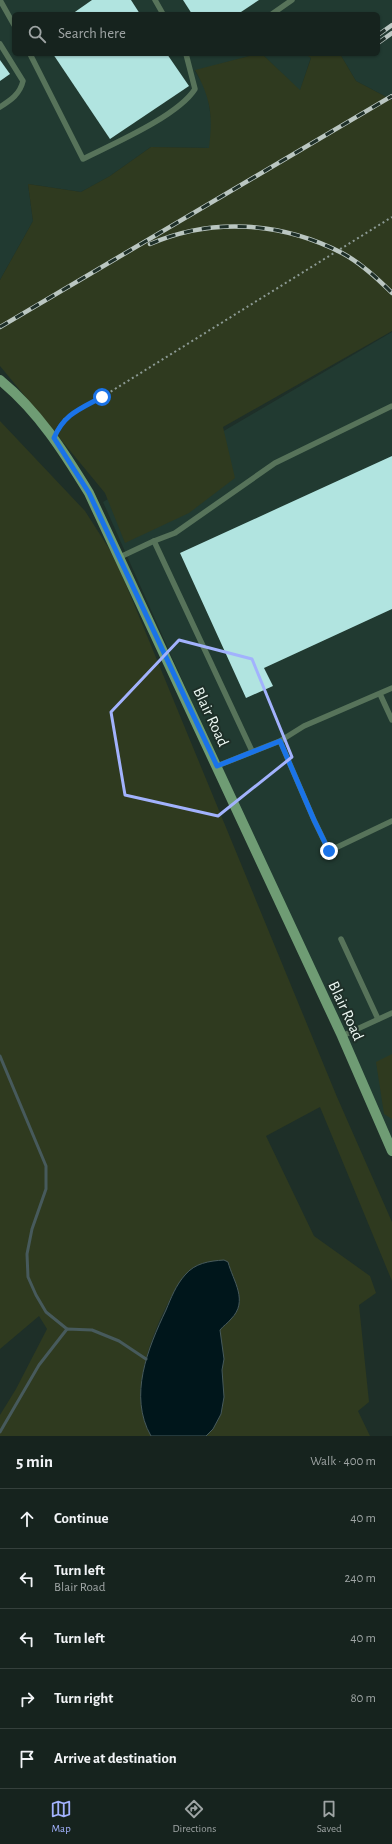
<!DOCTYPE html>
<html lang="en">
<head>
<meta charset="utf-8">
<style>
  body { margin:0; font-family:"Alegreya Sans",sans-serif; background:#1f2b27; color:#f1f3f6 }
  .stop { position:absolute; width:12px; height:12px; margin:-9px; border:3px solid #1a73e8; border-radius:50%; background:#fff }
  .stop.end { background:#1a73e8; border-color:#fff; box-shadow:0 1px 4px #0008 }
  .list { margin:0; padding:0; list-style:none }
  h2 { display:flex; justify-content:space-between; align-items:center; height:52px; margin:0; padding:0 16px; font-size:17px }
  h2 small { font-size:13px; font-weight:400; color:#9ea4a4 }
  .list li { display:grid; grid-template-columns:26px 1fr auto; gap:12px; align-items:center; box-sizing:border-box; height:60px; padding:0 16px; border-top:1px solid #35403c }
  .list b { display:block; font-size:15px; white-space:nowrap }
  .list p { margin:0; font-size:13px; white-space:nowrap; color:#9ea4a4 }
  .list em { font-size:13px; font-style:normal; color:#9ea4a4 }
  .icon { flex:none; width:22px; height:22px; fill:none; stroke:currentColor; stroke-width:2; stroke-linecap:round; stroke-linejoin:round }
  .map { position:relative; flex:none; width:392px; height:1436px; overflow:hidden }
  .search { position:absolute; background:#16231e; box-shadow:0 1px 3px #0004; left:12px; right:12px; top:12px; height:44px; display:flex; align-items:center; gap:10px; box-sizing:border-box; padding:0 14px; border-radius:6px; color:#9ea4a4; font-size:15px }
  .sheet { height:352px; background:#16231e }
  nav { display:flex; justify-content:space-around; align-items:center; box-sizing:border-box; height:56px; border-top:1px solid #35403c; background:#16231e; font-size:11px; color:#9ea4a4 }
  nav a { display:grid; justify-items:center; gap:2px }
  nav .on { color:#a2b2fd }
  .map>svg:first-child { display:block }
</style>
</head>
<body>
<div class="map">
<svg width="392" height="1436" viewBox="0 0 392 1436">
  <rect width="100%" height="100%" fill="#1e2f28"/>
  <g fill="#213a31">
    <polygon points="0,0 392,0 392,100 356,81 340,54 378,54 378,14 14,14 14,54 257,54 195,71 207,91 212,125 210,148 151,147 110,176 81,192 28,184 33,221 0,280"/>
    <polygon points="262,54 305,54 311,57 300,91"/>
    <polygon points="392,332 392,1157 327,1006 103,502"/>
  </g>
  <g fill="#2f3a1f">
    <path d="M 257,54 L 262,54 L 300,90 L 311,58 L 305,54 L 340,54 L 356,81 L 392,100 L 392,331 L 223,427 L 235,478 L 189,513 L 125,543 L 105,493 L 0,366 L 0,280 L 33,221 L 28,184 L 81,192 L 110,176 L 151,147 L 209,148 C 213,115 211,99 195,70 Z"/>
    <path d="M 0,421 L 85,511 L 115,558 L 337,1097 L 392,1222 L 392,1281 L 320,1107 L 266,1136 L 314,1236 L 370,1276 L 376,1293 L 359,1305 L 369,1402 L 358,1411 L 370,1436 L 206,1436 L 213,1429 L 221,1414 L 224,1397 L 222,1370 L 224,1359 L 220,1330 C 223,1326 228,1323 231,1319 C 249,1301 233,1281 228,1262 L 185,1274 C 158,1315 124,1389 151,1436 L 0,1436 L 0,1415 L 16,1389 L 47,1329 L 39,1316 L 0,1349 Z"/>
    <polygon points="392,1054 392,1119 384,1114 376,1062"/>
  </g>
  <path fill="#00161b" stroke="#475a5c" d="M 224,1260 L 228,1262 C 233,1281 249,1301 231,1319 C 228,1323 223,1326 220,1330 L 224,1359 L 222,1370 L 224,1397 L 221,1414 L 213,1429 L 206,1436 L 151,1436 C 128,1396 148,1348 166,1310 C 171,1298 176,1285 185,1275 C 195,1263 209,1261 224,1260 Z"/>
  <g fill="none" stroke-linecap="round" stroke-linejoin="round">
    <g stroke="#475a5c" stroke-width="3">
      <polyline points="0,1056 46,1166 46,1189 32,1229 27,1254 28,1277 36,1295 46,1312 67,1329"/>
      <polyline points="0,1432 39,1365 67,1329 92,1330 119,1341 146,1359"/>
    </g>
  </g>
  <g fill="#b1e4e0">
    <polygon points="92,0 131,0 140,14 72,14"/>
    <polygon points="183,0 259,0 238,14 192,14"/>
    <polygon points="53,54 167,54 189,86 110,139"/>
    <polygon points="0,60 10,74 0,81"/>
    <polygon points="392,456 392,609 264,668 273,686 246,698 180,553"/>
  </g>
  <g fill="none" stroke-linecap="round" stroke-linejoin="round">
    <polyline stroke="#8c9a94" stroke-width="2" stroke-dasharray="2 3" stroke-linecap="butt" points="58,428 66,417 102,397 392,217"/>
    <g stroke="#57735a" stroke-width="5.5">
      <polyline points="0,0 14,25"/>
      <polyline points="155,0 163,14"/>
      <polyline points="272,14 292,0"/>
      <path d="M 0,44 L 23,81 C 20,94 11,100 0,107"/>
      <path d="M 30,54 L 83,159 C 113,144 178,116 195,89 L 186,54"/>
      <polyline points="120,557 154,541"/>
      <polyline points="380,694 392,720"/>
      <polyline points="280,741 314,820 329,851 392,821"/>
      <polyline points="252,751 154,541 175,533 275,463 392,406"/>
      <polyline points="217,766 280,741 304,726 392,688"/>
      <polyline points="341,939 378,1019"/>
      <polyline points="342,1036 392,1013"/>
    </g>
    <path stroke="#6f9c74" stroke-width="10" d="M 0,380 C 38,411 64,452 89,493 L 342,1036 L 392,1151"/>
    <defs>
      <g id="rail">
        <polyline points="378,35 392,25"/>
        <polyline points="378,43 392,33"/>
        <path d="M 150,244 C 212,217 282,222 342,253 C 361,263 377,278 392,293"/>
        <polyline points="0,327 392,96"/>
      </g>
    </defs>
    <use href="#rail" stroke="#bac6c1" stroke-width="4.5"/>
    <use href="#rail" stroke="#1e2f28" stroke-width="3" stroke-dasharray="9" stroke-linecap="butt"/>
  </g>
  <g fill="none" stroke-linecap="round" stroke-linejoin="round">
    <path stroke="#1a73e8" stroke-width="5" d="M 102,397 C 80,409 64,414 54,438 L 89,493 L 217,766 L 280,741 L 314,820 L 329,851"/>
  </g>
  <path fill="none" stroke="#a2b2fd" stroke-width="3" stroke-linejoin="round" d="M 179,640 L 252,659 L 292,757 L 218,816 L 125,795 L 111,712 Z"/>
  <g text-anchor="middle" dominant-baseline="central" stroke-width="4" stroke-linejoin="round" paint-order="stroke">
    <g font-size="16" fill="#edf8f3" stroke="#1e2f28">
      <text transform="translate(211 717) rotate(65)">Blair Road</text>
      <text transform="translate(346 1011) rotate(65)">Blair Road</text>
    </g>
  </g>
</svg>
<div class="stop" style="left:102px;top:397px"></div>
<div class="stop end" style="left:329px;top:851px"></div>
<div class="search"><svg class="icon" aria-label="search" viewBox="0 0 24 24"><circle cx="10" cy="10" r="6"/><path d="M15 15l6 6"/></svg>Search here</div>
</div>
<section class="sheet">
<h2>5 min<small>Walk · 400 m</small></h2>
<ul class="list">
<li><svg class="icon" aria-label="ahead" viewBox="0 0 24 24"><path d="M12 20V5M6 11l6-6 6 6"/></svg><div><b>Continue</b></div><em>40 m</em></li>
<li><svg class="icon" aria-label="left" viewBox="0 0 24 24"><path d="M17 20v-9H6M10 6l-5 5 5 5"/></svg><div><b>Turn left</b><p>Blair Road</p></div><em>240 m</em></li>
<li><svg class="icon" aria-label="left" viewBox="0 0 24 24"><path d="M17 20v-9H6M10 6l-5 5 5 5"/></svg><div><b>Turn left</b></div><em>40 m</em></li>
<li><svg class="icon" aria-label="right" viewBox="0 0 24 24"><path d="M7 20v-9h11M14 6l5 5-5 5"/></svg><div><b>Turn right</b></div><em>80 m</em></li>
<li><svg class="icon" aria-label="arrive" viewBox="0 0 24 24"><path d="M6 21V4h12l-3 4 3 4H6"/></svg><div><b>Arrive at destination</b></div></li>
</ul>
</section>
<nav>
<a class="on"><svg class="icon" aria-label="map" viewBox="0 0 24 24"><path d="M3 6l6-2 6 2 6-2v14l-6 2-6-2-6 2zM9 4v14M15 6v14"/></svg>Map</a>
<a><svg class="icon" aria-label="directions" viewBox="0 0 24 24"><path d="M12 3l9 9-9 9-9-9zM9 14v-3h6M13 9l2 2-2 2"/></svg>Directions</a>
<a><svg class="icon" aria-label="saved" viewBox="0 0 24 24"><path d="M7 4h10v16l-5-4-5 4z"/></svg>Saved</a>
</nav>
</body>
</html>
